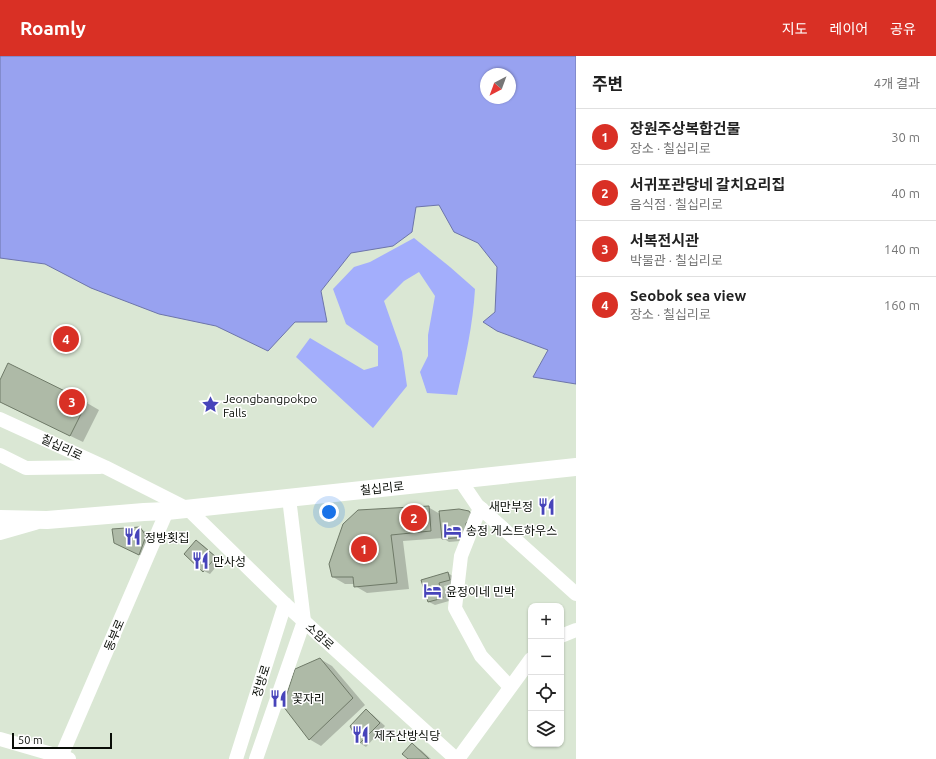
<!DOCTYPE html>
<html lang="ko">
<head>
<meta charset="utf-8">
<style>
  body { margin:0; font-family:Ubuntu,"Noto Sans KR",sans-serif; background:#f6f6f6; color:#222 }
  .controls { position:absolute; right:12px; bottom:12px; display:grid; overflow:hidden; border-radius:8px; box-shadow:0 1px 3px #0004 }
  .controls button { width:36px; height:36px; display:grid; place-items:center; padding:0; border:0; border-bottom:1px solid #e0e0e0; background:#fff; color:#222; font:20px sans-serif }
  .compass { position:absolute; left:480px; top:12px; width:36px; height:36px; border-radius:50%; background:#fff; box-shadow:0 1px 3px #0004; rotate:221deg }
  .scale { position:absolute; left:12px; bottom:10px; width:100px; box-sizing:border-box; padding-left:4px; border:2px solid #090d07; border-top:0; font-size:11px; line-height:14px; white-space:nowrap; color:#090d07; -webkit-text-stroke:3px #fff; paint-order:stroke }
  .you { position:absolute; left:329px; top:456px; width:14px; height:14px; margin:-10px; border:3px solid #fff; border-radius:50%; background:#1a73e8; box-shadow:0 0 0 6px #1a73e833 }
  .badge { display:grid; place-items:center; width:26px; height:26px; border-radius:50%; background:#d93025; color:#fff; font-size:13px; font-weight:700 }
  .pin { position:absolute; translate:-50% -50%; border:2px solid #fff; box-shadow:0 1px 4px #0006 }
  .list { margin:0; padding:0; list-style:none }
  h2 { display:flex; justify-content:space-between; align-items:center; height:52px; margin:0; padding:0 16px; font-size:17px }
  h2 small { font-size:13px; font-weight:400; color:#767676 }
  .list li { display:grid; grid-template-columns:26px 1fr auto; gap:12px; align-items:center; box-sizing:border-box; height:56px; padding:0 16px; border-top:1px solid #e0e0e0 }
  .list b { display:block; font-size:15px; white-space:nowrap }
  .list p { margin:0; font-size:13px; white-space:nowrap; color:#767676 }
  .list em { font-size:13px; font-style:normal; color:#767676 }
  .icon { flex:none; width:22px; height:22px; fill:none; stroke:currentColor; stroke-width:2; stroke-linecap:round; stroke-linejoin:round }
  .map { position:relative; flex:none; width:576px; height:703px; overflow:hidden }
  header { display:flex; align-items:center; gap:24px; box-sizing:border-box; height:56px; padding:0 20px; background:#d93025; color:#fff }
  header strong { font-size:19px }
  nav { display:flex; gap:22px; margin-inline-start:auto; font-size:14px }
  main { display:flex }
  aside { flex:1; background:#fff }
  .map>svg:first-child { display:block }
</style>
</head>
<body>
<header>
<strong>Roamly</strong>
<nav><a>지도</a><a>레이어</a><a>공유</a></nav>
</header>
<main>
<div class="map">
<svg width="576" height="703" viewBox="0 0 576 703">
  <rect width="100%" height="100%" fill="#dae7d4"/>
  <path fill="#a3aefc" d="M 414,182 L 450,211 L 475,233 C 473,269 465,304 457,339 L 427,337 L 420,316 L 428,300 L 428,279 L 435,240 L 419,216 L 404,225 L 384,245 L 402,296 L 407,330 L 373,372 L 296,301 L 310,282 L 364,314 L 378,310 L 378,290 L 346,268 L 333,233 L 354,211 L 370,206 Z"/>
  <path fill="#98a2f0" stroke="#6d75aa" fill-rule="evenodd" d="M 0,0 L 576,0 L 576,328 L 533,321 L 548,294 L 497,275 L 483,266 L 495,256 L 497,211 L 478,187 L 454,176 L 439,149 L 416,151 L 412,176 L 393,190 L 351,197 L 321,235 L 327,266 L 295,266 L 268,295 L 216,270 L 159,258 L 91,232 L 45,208 L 0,202 ZM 486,18 L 510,18 L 510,42 L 486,42 Z"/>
  <g fill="#0003">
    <polygon points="0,326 87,347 99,354 83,386 0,346"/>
    <polygon points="428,451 440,458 468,456 475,460 471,484 449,486 443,482 403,485 409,533 367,537 355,530 355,528 345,528 333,521"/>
    <polygon points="139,472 146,476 152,484 146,502 121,490"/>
    <polygon points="197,485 203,489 221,505 210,518 204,515"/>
    <polygon points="448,517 454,521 456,527 444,530 449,545 435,549 429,546 423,524"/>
    <polygon points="320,603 332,610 365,649 321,690 309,683"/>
    <polygon points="366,655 372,658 385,670 366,691 360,687 351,670"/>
    <polygon points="412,689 421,694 431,703 409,703"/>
  </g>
  <g fill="#aebaa7" stroke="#6f7a68">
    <polygon points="8,307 87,346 70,380 0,346 0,324"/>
    <polygon points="429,450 431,475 391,479 397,527 354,531 353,521 332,521 329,508 343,468 358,454"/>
    <polygon points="459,453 469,455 473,461 466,467 465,481 442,483 439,455"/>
    <polygon points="140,471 146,480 139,499 114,487 112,473"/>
    <polygon points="196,484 216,501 203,516 184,498"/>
    <polygon points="448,516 450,524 439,527 443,542 428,546 421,524"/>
    <polygon points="320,602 353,642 309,684 283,650 295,613"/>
    <polygon points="366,653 380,667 359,688 350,670"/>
    <polygon points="412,687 429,703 408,703 402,698"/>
  </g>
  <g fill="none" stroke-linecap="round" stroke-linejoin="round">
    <g stroke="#fff" stroke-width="14">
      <polyline points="0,363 105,411 188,453 285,548 456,703"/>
      <polyline points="0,399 26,412 100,411"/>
      <polyline points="460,424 477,449 576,538"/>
      <polyline points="482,453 478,457 461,500 455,552 481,600 510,631"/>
      <polyline points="0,477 35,467"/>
      <polyline points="561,580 576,574"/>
      <polyline points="0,683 69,703"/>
      <polyline points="60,703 167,455"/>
      <polyline points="236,703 285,548"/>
      <polyline points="256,703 304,565 289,442"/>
      <polyline points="458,703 531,603"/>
    </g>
    <polyline stroke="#fff" stroke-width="18" points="0,463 47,464 144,456 167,455 576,411"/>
  </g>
  <defs>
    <symbol id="sight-bare" viewBox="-9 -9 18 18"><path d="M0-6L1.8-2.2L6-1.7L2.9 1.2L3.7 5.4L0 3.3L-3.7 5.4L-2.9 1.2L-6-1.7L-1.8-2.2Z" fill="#4744ba" stroke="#fff" stroke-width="2.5" paint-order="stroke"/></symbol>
    <symbol id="restaurant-bare" viewBox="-9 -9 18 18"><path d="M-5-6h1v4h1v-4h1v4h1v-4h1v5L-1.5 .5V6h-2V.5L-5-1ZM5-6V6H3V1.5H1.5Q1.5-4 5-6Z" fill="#4744ba" stroke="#fff" stroke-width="2.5" paint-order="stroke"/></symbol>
    <symbol id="hotel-bare" viewBox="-9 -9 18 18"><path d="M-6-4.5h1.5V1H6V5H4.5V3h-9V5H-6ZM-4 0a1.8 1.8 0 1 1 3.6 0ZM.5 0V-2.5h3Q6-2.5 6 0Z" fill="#4744ba" stroke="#fff" stroke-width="2.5" paint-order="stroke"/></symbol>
  </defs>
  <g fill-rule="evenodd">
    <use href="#sight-bare" x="198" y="336" width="25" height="25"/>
    <use href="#restaurant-bare" x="534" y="438" width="25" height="25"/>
    <use href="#hotel-bare" x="440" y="462" width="25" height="25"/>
    <use href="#restaurant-bare" x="120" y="468" width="25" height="25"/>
    <use href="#restaurant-bare" x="188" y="492" width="25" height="25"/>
    <use href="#hotel-bare" x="420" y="522" width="25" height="25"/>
    <use href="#restaurant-bare" x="266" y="630" width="25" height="25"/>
    <use href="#restaurant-bare" x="348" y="666" width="25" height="25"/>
  </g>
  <g text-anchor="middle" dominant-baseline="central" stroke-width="3" stroke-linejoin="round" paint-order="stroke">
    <g font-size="12" fill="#090d07" stroke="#fff" text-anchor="start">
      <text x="223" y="342">Jeongbangpokpo<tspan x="223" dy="14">Falls</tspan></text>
      <text x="533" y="450" text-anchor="end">새만부정</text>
      <text x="466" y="474">송정 게스트하우스</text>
      <text x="145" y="481">정방횟집</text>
      <text x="213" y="505">만사성</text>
      <text x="446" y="535">윤정이네 민박</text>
      <text x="292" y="642">꽃자리</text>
      <text x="374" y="679">제주산방식당</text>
    </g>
    <g font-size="12" fill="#090d07" stroke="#fff">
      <text transform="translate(62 391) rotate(25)">칠십리로</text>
      <text transform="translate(382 432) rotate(-6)">칠십리로</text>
      <text transform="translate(114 579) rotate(-67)">동부로</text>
      <text transform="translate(320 580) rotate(42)">소암로</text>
      <text transform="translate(261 625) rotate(-73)">정방로</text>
    </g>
  </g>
</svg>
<div class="controls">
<button>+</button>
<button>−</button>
<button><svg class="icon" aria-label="locate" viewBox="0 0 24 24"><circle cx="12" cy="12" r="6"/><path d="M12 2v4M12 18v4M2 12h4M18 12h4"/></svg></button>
<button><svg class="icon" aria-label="layers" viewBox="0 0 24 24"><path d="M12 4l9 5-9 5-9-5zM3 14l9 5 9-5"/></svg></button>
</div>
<svg class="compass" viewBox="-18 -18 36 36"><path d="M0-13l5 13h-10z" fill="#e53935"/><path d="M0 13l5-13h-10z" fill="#767676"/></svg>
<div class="scale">50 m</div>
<div class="you"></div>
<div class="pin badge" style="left:364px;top:493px">1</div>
<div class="pin badge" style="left:414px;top:462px">2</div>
<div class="pin badge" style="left:72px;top:346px">3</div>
<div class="pin badge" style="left:66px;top:283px">4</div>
</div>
<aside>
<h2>주변<small>4개 결과</small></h2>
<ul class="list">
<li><span class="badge">1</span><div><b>장원주상복합건물</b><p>장소 · 칠십리로</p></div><em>30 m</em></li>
<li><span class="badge">2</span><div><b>서귀포관당네 갈치요리집</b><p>음식점 · 칠십리로</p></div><em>40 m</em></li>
<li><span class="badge">3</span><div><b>서복전시관</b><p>박물관 · 칠십리로</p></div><em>140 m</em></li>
<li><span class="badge">4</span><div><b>Seobok sea view</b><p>장소 · 칠십리로</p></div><em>160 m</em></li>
</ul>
</aside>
</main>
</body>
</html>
